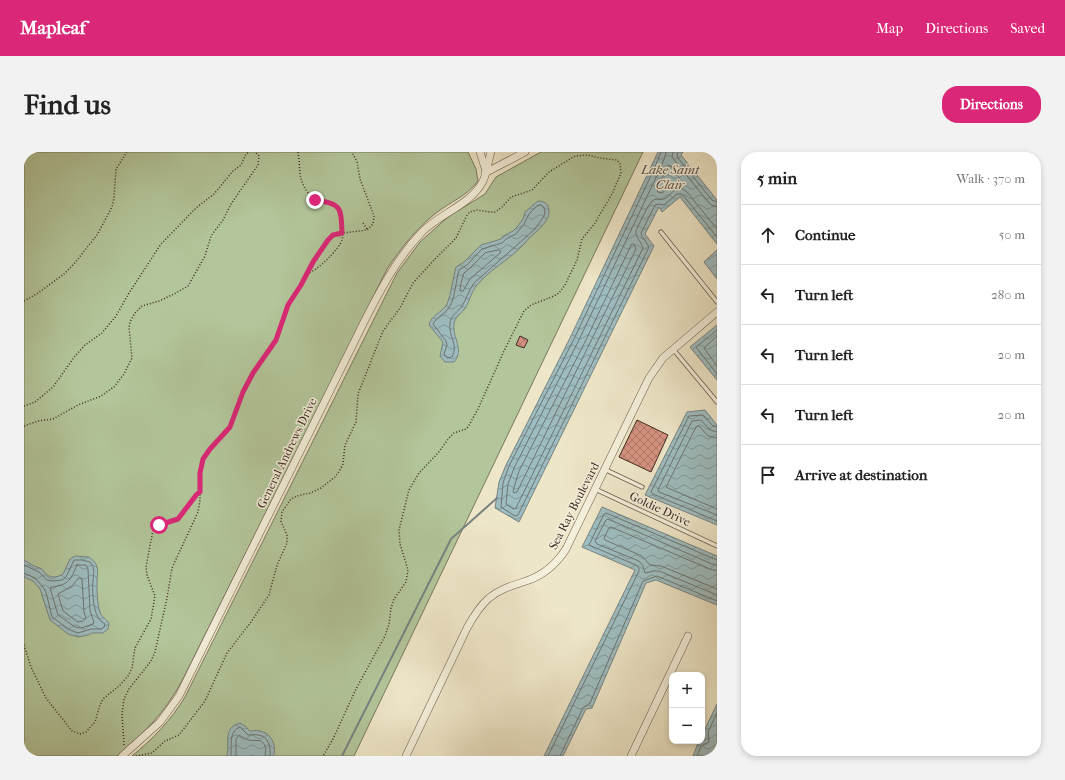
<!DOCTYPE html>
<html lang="en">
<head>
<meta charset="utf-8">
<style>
  body { margin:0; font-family:"IM FELL French Canon",serif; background:#f2f2f2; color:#222 }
  .controls { position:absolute; right:12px; bottom:12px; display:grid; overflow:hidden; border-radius:8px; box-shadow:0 2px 6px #0003 }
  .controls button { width:36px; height:36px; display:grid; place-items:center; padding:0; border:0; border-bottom:1px solid #e0e0e0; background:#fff; color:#222; font:20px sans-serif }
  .stop { position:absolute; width:12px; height:12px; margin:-9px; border:3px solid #db2777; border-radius:50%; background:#fff }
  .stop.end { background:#db2777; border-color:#fff; box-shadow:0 1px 4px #0008 }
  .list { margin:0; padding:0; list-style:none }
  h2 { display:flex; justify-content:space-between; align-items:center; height:52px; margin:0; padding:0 16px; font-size:17px }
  h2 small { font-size:13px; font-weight:400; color:#767676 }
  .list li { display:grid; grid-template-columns:26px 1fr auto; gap:12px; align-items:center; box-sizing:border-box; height:60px; padding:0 16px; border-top:1px solid #e0e0e0 }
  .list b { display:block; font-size:15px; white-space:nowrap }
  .list em { font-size:13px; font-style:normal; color:#767676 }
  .icon { flex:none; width:22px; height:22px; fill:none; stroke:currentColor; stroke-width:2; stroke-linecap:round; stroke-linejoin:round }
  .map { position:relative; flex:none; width:693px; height:604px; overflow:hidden; border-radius:16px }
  header { display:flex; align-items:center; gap:24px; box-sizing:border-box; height:56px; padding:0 20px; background:#db2777; color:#fff }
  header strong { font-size:19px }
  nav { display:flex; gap:22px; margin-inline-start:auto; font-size:14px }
  .intro { display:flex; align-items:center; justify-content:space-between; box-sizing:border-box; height:96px; padding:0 24px }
  h1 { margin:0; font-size:28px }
  .button { padding:10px 18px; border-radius:16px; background:#db2777; color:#fff; font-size:14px; font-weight:700 }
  main { display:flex; gap:24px; padding:0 24px }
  aside { flex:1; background:#fff; border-radius:16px; box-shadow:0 2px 6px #0003 }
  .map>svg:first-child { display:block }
</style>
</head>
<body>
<header>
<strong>Mapleaf</strong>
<nav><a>Map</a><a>Directions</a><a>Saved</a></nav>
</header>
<div class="intro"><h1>Find us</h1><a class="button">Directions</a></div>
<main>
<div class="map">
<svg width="693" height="604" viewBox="0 0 693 604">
  <defs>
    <pattern id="water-waves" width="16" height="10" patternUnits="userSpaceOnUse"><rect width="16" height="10" fill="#9ebdc0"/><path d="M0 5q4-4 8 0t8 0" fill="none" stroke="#829a9c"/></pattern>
    <pattern id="building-cross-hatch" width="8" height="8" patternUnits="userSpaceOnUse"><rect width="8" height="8" fill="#d4927f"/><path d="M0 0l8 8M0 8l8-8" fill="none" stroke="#ad7768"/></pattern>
  </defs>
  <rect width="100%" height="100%" fill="#eee6c8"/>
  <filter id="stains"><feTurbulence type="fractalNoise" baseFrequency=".005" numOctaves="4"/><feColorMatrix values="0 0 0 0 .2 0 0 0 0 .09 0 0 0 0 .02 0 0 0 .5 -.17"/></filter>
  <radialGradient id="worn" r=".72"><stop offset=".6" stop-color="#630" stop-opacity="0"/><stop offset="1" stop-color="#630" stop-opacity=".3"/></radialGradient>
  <g fill="#b3c69b" stroke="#79785f">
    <path d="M 0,0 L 444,0 L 452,17 L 454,29 C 443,44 426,50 412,61 C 392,77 377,96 363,117 L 158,529 C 141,560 120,582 93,604 L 0,604 Z"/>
    <path d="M 517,0 L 619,0 L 330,604 L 108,604 C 129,587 147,568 161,545 L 373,121 L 396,90 L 424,65 L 461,42 L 472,25 Z"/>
  </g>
  <g fill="url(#water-waves)" stroke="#788381">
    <polygon points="634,0 659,0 657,3 693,48 693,92 656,45 638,60 635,55 621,82 630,94 495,370 471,356 475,330 482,313 546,186"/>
    <path d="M 514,49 C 518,49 522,50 524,54 C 530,70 508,81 501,91 C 487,107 466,117 453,133 C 447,140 446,148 442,155 C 438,161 431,164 430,172 C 428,186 441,197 430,210 L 421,210 L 416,204 L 419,190 L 405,173 C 407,163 418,161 423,152 C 427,143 429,125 432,115 L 440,110 L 457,93 L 477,87 L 479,84 L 489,79 L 493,75 L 499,67 L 501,60 Z"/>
    <polygon points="693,98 693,127 680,110"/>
    <polygon points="693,173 693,228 666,195"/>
    <polygon points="681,258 693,273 693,373 621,343 663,260"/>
    <polygon points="578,355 693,404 693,453 632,428 622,431 568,556 562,557 539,604 520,604 611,418 558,395"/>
    <path d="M 51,404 L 65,405 C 77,414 73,419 73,431 C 73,440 73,451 76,460 C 77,465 83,467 85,472 L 84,477 L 79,481 L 68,481 L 64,483 L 54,485 L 44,482 L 26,468 L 16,437 L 9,429 L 0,425 L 0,408 L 10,414 L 18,417 C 23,426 31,427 39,422 L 46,407 Z"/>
    <polygon points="693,552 693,604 669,604 674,591 681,588 680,579"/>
    <path d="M 216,571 L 221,574 L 226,579 C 229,579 232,578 236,579 C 247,581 252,592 250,602 L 249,604 L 203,604 C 206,591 198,576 216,571 Z"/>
  </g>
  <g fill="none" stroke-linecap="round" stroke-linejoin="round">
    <g stroke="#6e7472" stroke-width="1">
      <polyline points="637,0 631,15 550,187 485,314 479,331 477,355 491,364 494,363 625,95 618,84 617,81 631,53 635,52 640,53 653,42 658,42 693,85"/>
      <path d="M 642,0 L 641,5 L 636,17 L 554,190 L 490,316 L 484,332 L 482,352 L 489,357 L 492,356 L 619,96 C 618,90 611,86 612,79 C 614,74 624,53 628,49 C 632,46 636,48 640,47 C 649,43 651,30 663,40 L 693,77"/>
      <polyline points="649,0 648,5 651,9 685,51 689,54 693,55"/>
      <polyline points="654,0 653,3 654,6 688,48 693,50"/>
      <polygon points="644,14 647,14 657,29 647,33 638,41 634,40 633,38"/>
      <path d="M 517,53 L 520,56 L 521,60 L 520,64 L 511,77 L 450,131 C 445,138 443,146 438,154 C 434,160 427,163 426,171 C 424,184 435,193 428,205 L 423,206 L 420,202 L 423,193 L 422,189 L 409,172 C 411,166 422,162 426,154 C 431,145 432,129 435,118 L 443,113 L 458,97 L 478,91 L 482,87 L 492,82 L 500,72 L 505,62 L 513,54 Z"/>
      <polygon points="608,92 610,92 612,97 493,340 490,341 489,339 495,319 560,192"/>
      <polygon points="475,98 477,99 476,101 446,127 439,139 436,139 437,131 440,121 446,116 461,101"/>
      <polyline points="693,178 672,195 693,222"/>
      <polyline points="693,184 680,196 693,214"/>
      <polyline points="693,275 689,274 679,263 665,264 627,340 629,342 693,369"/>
      <polyline points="693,280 686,278 677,268 668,269 634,338 635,340 693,363"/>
      <polyline points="693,286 684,284 675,274 672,275 642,335 644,336 693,357"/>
      <path d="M 0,413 L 15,420 L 23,428 L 29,429 L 38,428 L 42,425 L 50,408 L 58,408 L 66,410 C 71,416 70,420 69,428 C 68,436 69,458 74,465 C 75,468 78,470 81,472 L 80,475 L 78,477 L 67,477 L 54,481 L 46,478 L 28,465 L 22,440 L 19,435 L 11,426 L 0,421"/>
      <path d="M 53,413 L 62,413 L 64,417 L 66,459 L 70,470 L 69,472 L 57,476 L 51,475 L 34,463 L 26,436 L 28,435 C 45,433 47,427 53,413 Z"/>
      <polyline points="693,413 688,412 584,367 582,368 571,389 573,392 615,409 619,414 621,421 630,419 635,419 693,443"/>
      <polyline points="693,419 686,417 587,375 585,376 580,386 581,388 618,404 626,413 637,414 693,437"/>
      <polygon points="55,426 58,427 60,460 62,466 59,469 54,470 39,459 34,442 48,434"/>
      <path d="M 207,604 C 208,594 204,580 216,575 L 224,583 C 228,583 231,582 234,583 C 245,584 247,596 246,604"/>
      <path d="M 212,604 L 212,587 L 215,583 C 218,585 221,587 225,588 C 234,590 237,585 242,596 L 241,604"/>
      <polyline points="524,604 615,419 615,416 612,413 565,393 580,362 582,361 693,408"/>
      <polyline points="536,604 559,556 566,551 619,429 633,424 693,449"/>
      <polyline points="673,604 677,594 685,590 684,580 693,561"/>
    </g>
    <polyline stroke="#788381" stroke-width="2" points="318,604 427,387 473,346"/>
  </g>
  <g fill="url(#building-cross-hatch)" stroke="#3f2b23">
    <polygon points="496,184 504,188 500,196 492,193"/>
    <polygon points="613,268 644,283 627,320 595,305"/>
  </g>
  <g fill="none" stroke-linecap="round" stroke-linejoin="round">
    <defs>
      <g id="lane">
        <polyline points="637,80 693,150"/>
        <polyline points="649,197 693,250"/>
        <polyline points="580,317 618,335"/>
        <polyline points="571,337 693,394"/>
      </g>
      <g id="street">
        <polyline points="456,0 461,16"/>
        <polyline points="461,21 501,0"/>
        <path d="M 98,604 L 136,570 L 155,544 L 342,166 C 358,135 374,105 398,80 C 415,62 448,52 459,29 C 463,21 464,9 467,0"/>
        <path d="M 382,604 L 443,476 C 449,465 456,454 465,446 C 477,436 491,433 505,428 C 521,422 533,411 542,397 L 625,226 L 639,206 L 693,160"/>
        <polyline points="607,604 664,484"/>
      </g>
    </defs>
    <use href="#lane" stroke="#6b5a4c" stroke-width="5"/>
    <use href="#street" stroke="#6b5a4c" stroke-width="8"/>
    <g stroke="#3f2b23" stroke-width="1.5" stroke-dasharray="1 2" stroke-linecap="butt">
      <path d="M 274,0 C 277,18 273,25 284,41 C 292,54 308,44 315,57 C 318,63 320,81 318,88 C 315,97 293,120 283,121"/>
      <polyline points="339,71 343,77"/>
      <polyline points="0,149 14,141 40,122 50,112 73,83 88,55 90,46 92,17 103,0"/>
      <polyline points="0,254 11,250 29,235 51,204 61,193 78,181 92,164 105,141 137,92 172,56 190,42 209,19 217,13 222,2 225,0"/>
      <polyline points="0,274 14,269 29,267 54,253 77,244 90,235 100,222 108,206 105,176 106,170 111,161 118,154 135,149 150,142 164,134 181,104 187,84 199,68 207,52 234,13 235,4 231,0"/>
      <polyline points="0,493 7,515 22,546 48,579 56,582 62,580 71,570 76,553 79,547 96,533 104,524 108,516 111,496 127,467 131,444 123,423 122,415 129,378 135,373 150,369 157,365 173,342 176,340"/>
      <polyline points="100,593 98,562 100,547 105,537 127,509 131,500 143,446 148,416 174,360 176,348 176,321 179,307 186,297 206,275 219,240 229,221 251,189 264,153 279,130 289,109 304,88 312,82 343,78 349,72 350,64 336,27 333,10 328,0"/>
      <polyline points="112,604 128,601 141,589 155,583 181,549 203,501 227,470 245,443 253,413 263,391 263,383 257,369 258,360 267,347 273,344 286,341 297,336 311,325 316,318 319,312 321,293 332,270 334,242 359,179 376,156 389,131 411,107 432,86 443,63 446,60 453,58 466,60 471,60 478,55 487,45 508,38 525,20 551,4 564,3 575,6 593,8 596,12 597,21 588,42 571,71 558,87 553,108 541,133 535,141 530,144 507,153 500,159 480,199 454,257 444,275 442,277 430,281 425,286 414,301 395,321 385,338 375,378 376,392 384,418 382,430 370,447 367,456 365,472 361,484 332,537 309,587 299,604"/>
    </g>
    <use href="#lane" stroke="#f4efdb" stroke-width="3.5"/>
    <use href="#street" stroke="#f4efdb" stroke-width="7"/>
  </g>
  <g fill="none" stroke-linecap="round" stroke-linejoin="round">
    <path stroke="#db2777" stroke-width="5" d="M 135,373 L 154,367 L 173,342 L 176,340 L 176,321 L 179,307 L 186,297 L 206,275 L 219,240 L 229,221 L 252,188 L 264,153 L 277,133 L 289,110 L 304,88 L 309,83 L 318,81 C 317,54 317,52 291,48"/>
  </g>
  <g text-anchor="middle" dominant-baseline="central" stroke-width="3" stroke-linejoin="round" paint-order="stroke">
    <g font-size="12" fill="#3f2b23" stroke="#f4efdb">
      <text transform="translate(263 301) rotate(-64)">General Andrews Drive</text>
      <text transform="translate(550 354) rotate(-63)">Sea Ray Boulevard</text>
      <text transform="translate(636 357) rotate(25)">Goldie Drive</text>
    </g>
    <g font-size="13" font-style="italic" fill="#57504a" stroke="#f4efdb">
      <text x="646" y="17">Lake Saint<tspan x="646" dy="15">Clair</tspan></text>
    </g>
  </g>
  <rect width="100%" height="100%" filter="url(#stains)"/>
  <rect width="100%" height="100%" fill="url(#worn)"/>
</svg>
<div class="controls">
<button>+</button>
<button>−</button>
</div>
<div class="stop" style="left:135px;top:373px"></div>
<div class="stop end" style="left:291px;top:48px"></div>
</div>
<aside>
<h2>5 min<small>Walk · 370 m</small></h2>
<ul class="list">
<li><svg class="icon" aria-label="ahead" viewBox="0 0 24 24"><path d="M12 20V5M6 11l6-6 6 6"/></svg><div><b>Continue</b></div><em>50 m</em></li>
<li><svg class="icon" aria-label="left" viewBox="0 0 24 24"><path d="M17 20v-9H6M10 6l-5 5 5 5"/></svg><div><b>Turn left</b></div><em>280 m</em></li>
<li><svg class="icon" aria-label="left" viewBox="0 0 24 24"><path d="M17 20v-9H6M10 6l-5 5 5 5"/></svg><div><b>Turn left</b></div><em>20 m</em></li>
<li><svg class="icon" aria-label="left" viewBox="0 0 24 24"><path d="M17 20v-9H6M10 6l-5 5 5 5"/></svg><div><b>Turn left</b></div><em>20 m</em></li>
<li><svg class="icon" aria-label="arrive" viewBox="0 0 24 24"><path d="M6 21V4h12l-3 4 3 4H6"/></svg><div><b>Arrive at destination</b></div></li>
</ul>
</aside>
</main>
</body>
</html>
